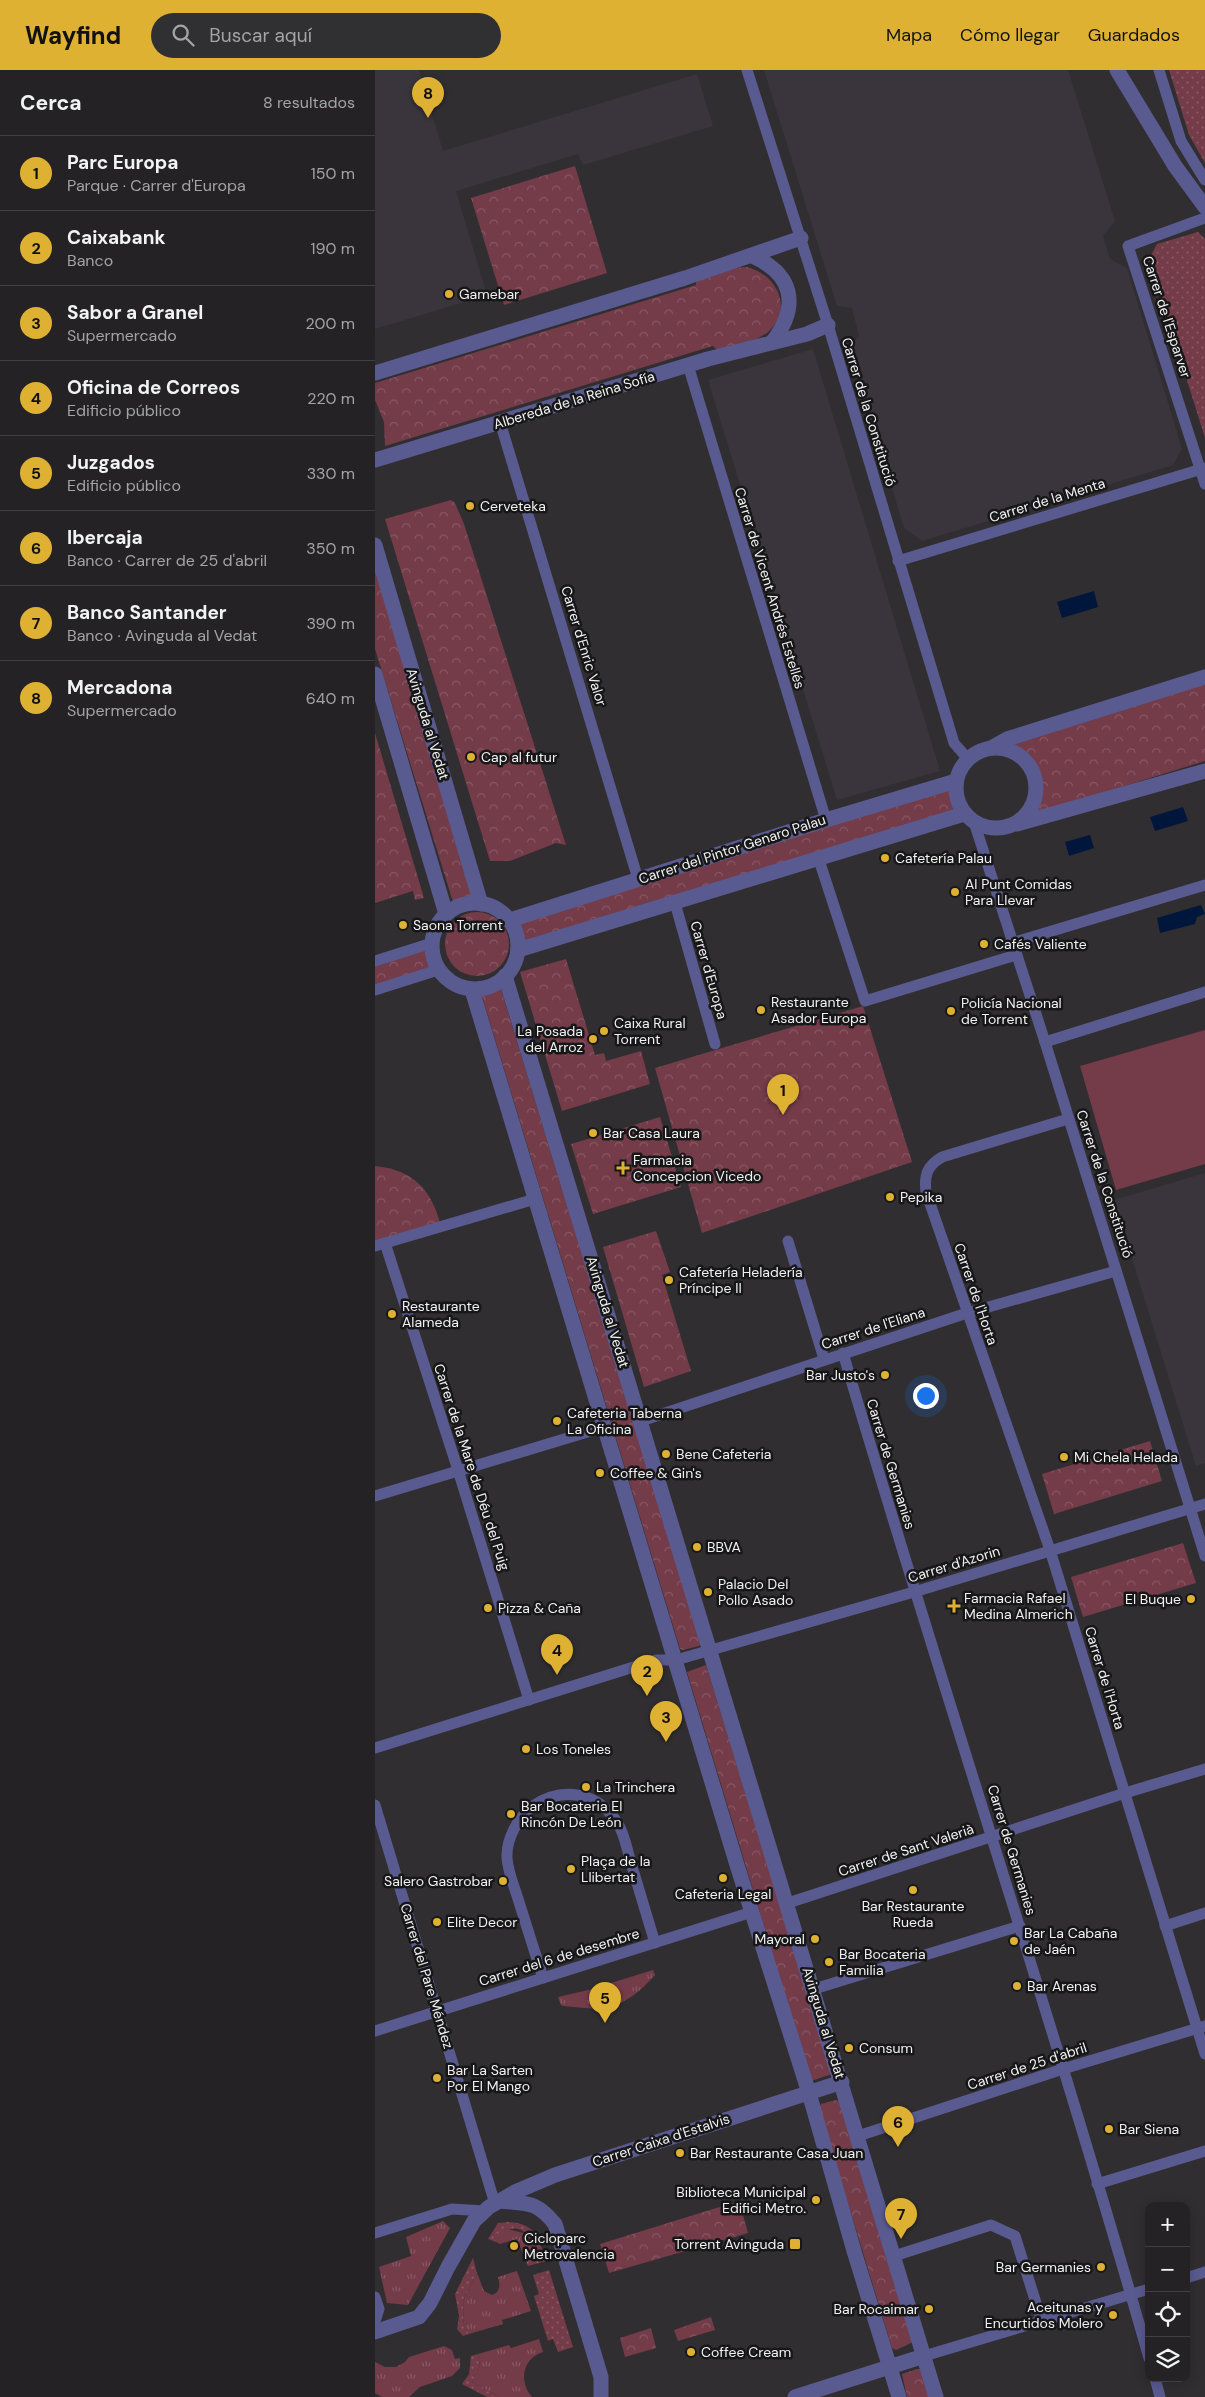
<!DOCTYPE html>
<html lang="es">
<head>
<meta charset="utf-8">
<style>
  body { margin:0; font-family:"DM Sans",sans-serif; background:#302f32; color:#f1f3f6 }
  .controls { position:absolute; right:15px; bottom:15px; display:grid; overflow:hidden; border-radius:10px; box-shadow:0 2px 12px #0003 }
  .controls button { width:45px; height:45px; display:grid; place-items:center; padding:0; border:0; border-bottom:1px solid #413f42; background:#242225; color:#f1f3f6; font:25px sans-serif }
  .you { position:absolute; left:550px; top:1325px; width:18px; height:18px; margin:-12px; border:4px solid #fff; border-radius:50%; background:#1a73e8; box-shadow:0 0 0 8px #1a73e833 }
  .badge { display:grid; place-items:center; width:32px; height:32px; border-radius:50%; background:#deb133; color:#111; font-size:16px; font-weight:700 }
  .pin { position:absolute; translate:-50% -41px; filter:drop-shadow(0 1px 2px #0008) }
  .pin::after { content:''; position:absolute; top:26px; width:18px; height:15px; background:inherit; clip-path:polygon(0 0,100% 0,50% 100%) }
  .list { margin:0; padding:0; list-style:none }
  h2 { display:flex; justify-content:space-between; align-items:center; height:65px; margin:0; padding:0 20px; font-size:21px }
  h2 small { font-size:16px; font-weight:400; color:#a3a4a7 }
  .list li { display:grid; grid-template-columns:32px 1fr auto; gap:15px; align-items:center; box-sizing:border-box; height:75px; padding:0 20px; border-top:1px solid #413f42 }
  .list b { display:block; font-size:19px; white-space:nowrap }
  .list p { margin:0; font-size:16px; white-space:nowrap; color:#a3a4a7 }
  .list em { font-size:16px; font-style:normal; color:#a3a4a7 }
  .icon { flex:none; width:28px; height:28px; fill:none; stroke:currentColor; stroke-width:2; stroke-linecap:round; stroke-linejoin:round }
  .map { position:relative; flex:none; width:830px; height:2327px; overflow:hidden }
  header { display:flex; align-items:center; gap:30px; box-sizing:border-box; height:70px; padding:0 25px; background:#deb133; color:#111 }
  header strong { font-size:24px }
  nav { display:flex; gap:28px; margin-inline-start:auto; font-size:18px }
  .search { width:350px; height:45px; background:#302f32; display:flex; align-items:center; gap:12px; box-sizing:border-box; padding:0 18px; border-radius:28px; color:#a3a4a7; font-size:19px }
  main { display:flex }
  aside { flex:1; background:#242225 }
  .map>svg:first-child { display:block }
</style>
</head>
<body>
<header>
<strong>Wayfind</strong>
<div class="search"><svg class="icon" aria-label="search" viewBox="0 0 24 24"><circle cx="10" cy="10" r="6"/><path d="M15 15l6 6"/></svg>Buscar aquí</div>
<nav><a>Mapa</a><a>Cómo llegar</a><a>Guardados</a></nav>
</header>
<main>
<aside>
<h2>Cerca<small>8 resultados</small></h2>
<ul class="list">
<li><span class="badge">1</span><div><b>Parc Europa</b><p>Parque · Carrer d'Europa</p></div><em>150 m</em></li>
<li><span class="badge">2</span><div><b>Caixabank</b><p>Banco</p></div><em>190 m</em></li>
<li><span class="badge">3</span><div><b>Sabor a Granel</b><p>Supermercado</p></div><em>200 m</em></li>
<li><span class="badge">4</span><div><b>Oficina de Correos</b><p>Edificio público</p></div><em>220 m</em></li>
<li><span class="badge">5</span><div><b>Juzgados</b><p>Edificio público</p></div><em>330 m</em></li>
<li><span class="badge">6</span><div><b>Ibercaja</b><p>Banco · Carrer de 25 d'abril</p></div><em>350 m</em></li>
<li><span class="badge">7</span><div><b>Banco Santander</b><p>Banco · Avinguda al Vedat</p></div><em>390 m</em></li>
<li><span class="badge">8</span><div><b>Mercadona</b><p>Supermercado</p></div><em>640 m</em></li>
</ul>
</aside>
<div class="map">
<svg width="830" height="2327" viewBox="0 0 830 2327">
  <defs>
    <pattern id="grass-tufts" width="24" height="20" patternUnits="userSpaceOnUse" patternTransform="scale(1.25)"><rect width="24" height="20" fill="#743b49"/><path d="M3 7l-1-3M5 7V3M7 7l1-3M15 17l-1-3M17 17v-4M19 17l1-3" fill="none" stroke="#885864"/></pattern>
    <pattern id="forest-crowns" width="20" height="18" patternUnits="userSpaceOnUse" patternTransform="scale(1.25)"><rect width="20" height="18" fill="#743b49"/><path d="M2 6a3 3 0 1 1 6 0M12 15a3 3 0 1 1 6 0" fill="none" stroke="#885864"/></pattern>
    <pattern id="garden-dots" width="8" height="8" patternUnits="userSpaceOnUse" patternTransform="scale(1.25)"><rect width="8" height="8" fill="#743b49"/><path d="M2 2h.1M6 6h.1" fill="none" stroke="#885864" stroke-width="1.8" stroke-linecap="round"/></pattern>
  </defs>
  <rect width="100%" height="100%" fill="#302e31"/>
  <g fill="#3a353d">
    <polygon points="0,0 44,0 68,81 322,4 338,56 208,95 203,84 81,121 112,225 0,259"/>
    <polygon points="389,0 693,0 740,151 728,166 735,189 752,198 807,379 798,395 547,471 529,458 475,277 484,266 477,238 462,236"/>
    <polygon points="438,279 565,701 462,730 333,310"/>
    <polygon points="830,1103 830,1393 821,1396 739,1130"/>
  </g>
  <g fill="url(#grass-tufts)">
    <path d="M 278,1900 L 280,1905 C 268,1918 259,1927 243,1934 L 236,1913 Z"/>
    <polygon points="226,1917 233,1937 220,1939 188,1936 186,1935 183,1927"/>
    <polygon points="68,2151 75,2158 33,2235 12,2233 4,2197 36,2186 31,2167"/>
    <polygon points="133,2159 152,2164 161,2186 150,2189 142,2169 125,2174 121,2172 125,2164"/>
    <path d="M 142,2201 L 156,2241 L 127,2250 L 128,2254 L 94,2264 L 89,2257 L 88,2231 L 102,2203 L 109,2221 L 117,2225 C 126,2222 125,2214 123,2207 Z"/>
    <path d="M 164,2269 L 168,2282 C 148,2288 143,2311 157,2327 L 125,2327 L 97,2312 L 105,2296 L 103,2284 L 134,2275 L 136,2278 Z"/>
    <polygon points="69,2276 77,2280 80,2289 85,2288 85,2298 77,2306 45,2317 34,2327 7,2327 0,2323 0,2292 10,2297 21,2297 30,2292 34,2287"/>
  </g>
  <g fill="url(#forest-crowns)">
    <polygon points="200,96 232,203 129,235 96,128"/>
    <path d="M 372,197 C 405,205 421,246 387,266 C 375,273 356,276 342,280 L 338,276 L 10,376 L 9,352 L 0,330 L 0,313 L 321,215 L 321,209 L 359,198 Z"/>
    <polygon points="76,430 80,433 89,454 191,775 181,773 135,791 115,791 10,449"/>
    <polygon points="0,497 98,826 78,832 0,579"/>
    <path d="M 830,613 L 830,691 L 656,745 C 675,714 666,687 634,672 Z"/>
    <polygon points="0,663 49,828 40,830 38,821 0,833"/>
    <polygon points="581,711 583,735 589,744 143,880 142,865 135,850"/>
    <circle cx="102" cy="874" r="32"/>
    <polygon points="57,873 58,888 63,900 0,920 0,890"/>
    <polygon points="191,889 220,985 229,983 231,991 266,981 275,1014 187,1041 145,902"/>
    <polygon points="125,916 326,1574 324,1576 308,1580 305,1579 106,923"/>
    <polygon points="488,936 537,1092 327,1163 280,998"/>
    <polygon points="285,1047 306,1117 218,1144 196,1074"/>
    <path d="M 0,1096 C 39,1100 57,1120 66,1157 L 0,1176 Z"/>
    <polygon points="281,1161 295,1202 287,1205 316,1301 269,1317 228,1177"/>
    <polygon points="775,1371 787,1411 679,1444 667,1404"/>
    <polygon points="808,1473 821,1513 708,1547 696,1507"/>
    <polygon points="331,1595 457,2004 436,2011 312,1602"/>
    <polygon points="461,2030 464,2031 538,2272 521,2280 517,2278 444,2038 446,2034"/>
    <polygon points="364,2131 373,2163 234,2203 225,2174"/>
    <polygon points="336,2247 340,2260 303,2271 299,2260"/>
    <polygon points="276,2258 281,2278 250,2287 245,2268"/>
    <polygon points="542,2299 545,2299 555,2327 532,2327 527,2304"/>
  </g>
  <g fill="url(#garden-dots)">
    <polygon points="794,0 830,0 830,93 814,65"/>
    <polygon points="823,162 830,169 830,368 774,189 782,174"/>
    <path d="M 134,2152 C 162,2154 163,2168 171,2191 L 153,2196 L 150,2189 L 161,2185 C 158,2179 157,2171 153,2166 C 142,2152 127,2160 121,2172 L 113,2169 L 123,2153 Z"/>
    <polygon points="98,2188 102,2203 88,2231 89,2257 94,2264 88,2266 82,2259 84,2246 80,2224"/>
    <polygon points="174,2200 198,2277 183,2282 178,2269 173,2271 159,2226 164,2224 158,2205"/>
    <polygon points="103,2284 105,2296 97,2312 125,2327 112,2327 87,2314 94,2304 96,2286"/>
  </g>
  <polygon fill="#743b49" points="830,960 830,1094 741,1120 705,996"/>
  <g fill="#00173b">
    <polygon points="719,521 723,537 687,548 682,532"/>
    <polygon points="808,737 813,751 780,761 775,747"/>
    <polygon points="715,765 719,778 694,786 690,772"/>
    <polygon points="826,835 830,844 822,847 820,854 785,863 782,848"/>
  </g>
  <g fill="none" stroke-linecap="round" stroke-linejoin="round">
    <g stroke="#595a8f" stroke-width="11">
      <polyline points="372,0 453,255 579,673 593,689"/>
      <polyline points="784,0 806,71 830,110"/>
      <polyline points="830,148 753,176 830,414"/>
      <polyline points="313,295 451,750"/>
      <polyline points="125,352 263,809"/>
      <polyline points="523,491 830,398"/>
      <polyline points="599,752 670,972 830,1486"/>
      <polyline points="444,790 490,931 641,885"/>
      <polyline points="300,833 340,974"/>
      <polyline points="637,873 830,815"/>
      <polyline points="0,891 57,873"/>
      <polyline points="0,920 63,900"/>
      <polyline points="670,972 830,922"/>
      <path d="M 693,1049 L 567,1087 C 552,1096 549,1105 551,1122 L 675,1480 L 830,1984"/>
      <polyline points="413,1171 449,1289"/>
      <polyline points="10,1173 83,1400 154,1630"/>
      <polyline points="0,1176 160,1129"/>
      <path d="M 468,1283 C 567,1618 678,1951 774,2288"/>
      <polyline points="266,1351 592,1243 741,1201"/>
      <polyline points="0,1426 229,1357"/>
      <polyline points="0,1678 281,1590 301,1590 539,1522 830,1434"/>
      <polyline points="0,1735 120,2134"/>
      <polyline points="413,1833 750,1723 830,1699"/>
      <polyline points="790,1856 830,1843"/>
      <path d="M 168,1908 C 160,1882 152,1857 144,1832 C 140,1818 133,1803 132,1788 C 131,1769 143,1747 158,1736 C 187,1716 224,1722 243,1754 C 250,1765 252,1780 256,1793 C 264,1820 272,1846 280,1873"/>
      <polyline points="439,1919 645,1856"/>
      <polyline points="0,1961 377,1842"/>
      <polyline points="483,2066 688,1999 830,1956"/>
      <polyline points="722,2114 830,2081"/>
      <polyline points="0,2163 77,2139 110,2141"/>
      <polyline points="519,2186 616,2155 640,2166 667,2252"/>
      <polyline points="811,2208 830,2202"/>
      <polyline points="0,2227 4,2239 0,2252"/>
      <polyline points="549,2286 774,2219"/>
      <polyline points="780,2308 785,2327"/>
    </g>
    <g stroke="#595a8f" stroke-width="15">
      <polyline points="742,0 800,96 830,137"/>
      <path d="M 377,186 C 418,204 425,235 398,271"/>
      <polyline points="0,303 310,208 426,168"/>
      <polyline points="0,390 333,289 432,264 453,255"/>
      <polyline points="0,475 106,834"/>
      <polyline points="0,604 71,844"/>
      <circle cx="621" cy="718" r="40"/>
      <polyline points="616,678 632,669 830,607"/>
      <polyline points="642,754 830,701"/>
      <circle cx="100" cy="876" r="43"/>
      <polyline points="135,850 451,750 581,711"/>
      <polyline points="143,880 589,744"/>
      <polyline points="130,906 561,2327"/>
      <polyline points="97,920 362,1795 434,2023 479,2181 524,2327"/>
      <path d="M 125,2131 C 154,2134 161,2131 180,2154 L 226,2307 L 226,2327"/>
      <polyline points="0,2262 44,2247 55,2233 73,2197 99,2151 114,2137 140,2122 180,2105 467,2012"/>
      <polyline points="420,2327 549,2286"/>
    </g>
  </g>
  <g fill="#deb133" stroke="#171718" stroke-width="2">
    <circle cx="74" cy="224" r="5"/>
    <circle cx="95" cy="436" r="5"/>
    <circle cx="96" cy="687" r="5"/>
    <circle cx="510" cy="788" r="5"/>
    <circle cx="580" cy="822" r="5"/>
    <circle cx="28" cy="855" r="5"/>
    <circle cx="609" cy="874" r="5"/>
    <circle cx="386" cy="940" r="5"/>
    <circle cx="576" cy="941" r="5"/>
    <circle cx="229" cy="961" r="5"/>
    <circle cx="218" cy="969" r="5"/>
    <circle cx="218" cy="1063" r="5"/>
    <path d="M245.5 1090.5h5v5h5v5h-5v5h-5v-5h-5v-5h5z"/>
    <circle cx="515" cy="1127" r="5"/>
    <circle cx="294" cy="1210" r="5"/>
    <circle cx="17" cy="1244" r="5"/>
    <circle cx="510" cy="1305" r="5"/>
    <circle cx="182" cy="1351" r="5"/>
    <circle cx="291" cy="1384" r="5"/>
    <circle cx="689" cy="1387" r="5"/>
    <circle cx="225" cy="1403" r="5"/>
    <circle cx="322" cy="1477" r="5"/>
    <circle cx="333" cy="1522" r="5"/>
    <circle cx="816" cy="1529" r="5"/>
    <path d="M576.5 1528.5h5v5h5v5h-5v5h-5v-5h-5v-5h5z"/>
    <circle cx="113" cy="1538" r="5"/>
    <circle cx="151" cy="1679" r="5"/>
    <circle cx="211" cy="1717" r="5"/>
    <circle cx="136" cy="1744" r="5"/>
    <circle cx="196" cy="1799" r="5"/>
    <circle cx="348" cy="1808" r="5"/>
    <circle cx="128" cy="1811" r="5"/>
    <circle cx="538" cy="1820" r="5"/>
    <circle cx="62" cy="1852" r="5"/>
    <circle cx="440" cy="1869" r="5"/>
    <circle cx="639" cy="1871" r="5"/>
    <circle cx="454" cy="1892" r="5"/>
    <circle cx="642" cy="1916" r="5"/>
    <circle cx="474" cy="1978" r="5"/>
    <circle cx="62" cy="2008" r="5"/>
    <circle cx="734" cy="2059" r="5"/>
    <circle cx="305" cy="2083" r="5"/>
    <circle cx="441" cy="2130" r="5"/>
    <rect x="414" y="2168" width="12" height="12" rx="2.5"/>
    <circle cx="139" cy="2176" r="5"/>
    <circle cx="726" cy="2197" r="5"/>
    <circle cx="554" cy="2239" r="5"/>
    <circle cx="738" cy="2245" r="5"/>
    <circle cx="316" cy="2282" r="5"/>
  </g>
  <g text-anchor="middle" dominant-baseline="central" stroke-width="5" stroke-linejoin="round" paint-order="stroke">
    <g font-size="14" fill="#f1f0f2" stroke="#171718" text-anchor="start">
      <text x="84" y="224">Gamebar</text>
      <text x="105" y="436">Cerveteka</text>
      <text x="106" y="687">Cap al futur</text>
      <text x="520" y="788">Cafetería Palau</text>
      <text x="590" y="814">Al Punt Comidas<tspan x="590" dy="16">Para Llevar</tspan></text>
      <text x="38" y="855">Saona Torrent</text>
      <text x="619" y="874">Cafés Valiente</text>
      <text x="396" y="932">Restaurante<tspan x="396" dy="16">Asador Europa</tspan></text>
      <text x="586" y="933">Policía Nacional<tspan x="586" dy="16">de Torrent</tspan></text>
      <text x="239" y="953">Caixa Rural<tspan x="239" dy="16">Torrent</tspan></text>
      <text x="208" y="961" text-anchor="end">La Posada<tspan x="208" dy="16">del Arroz</tspan></text>
      <text x="228" y="1063">Bar Casa Laura</text>
      <text x="258" y="1090">Farmacia<tspan x="258" dy="16">Concepcion Vicedo</tspan></text>
      <text x="525" y="1127">Pepika</text>
      <text x="304" y="1202">Cafetería Heladería<tspan x="304" dy="16">Príncipe II</tspan></text>
      <text x="27" y="1236">Restaurante<tspan x="27" dy="16">Alameda</tspan></text>
      <text x="500" y="1305" text-anchor="end">Bar Justo's</text>
      <text x="192" y="1343">Cafeteria Taberna<tspan x="192" dy="16">La Oficina</tspan></text>
      <text x="301" y="1384">Bene Cafeteria</text>
      <text x="699" y="1387">Mi Chela Helada</text>
      <text x="235" y="1403">Coffee &amp; Gin's</text>
      <text x="332" y="1477">BBVA</text>
      <text x="343" y="1514">Palacio Del<tspan x="343" dy="16">Pollo Asado</tspan></text>
      <text x="589" y="1528">Farmacia Rafael<tspan x="589" dy="16">Medina Almerich</tspan></text>
      <text x="806" y="1529" text-anchor="end">El Buque</text>
      <text x="123" y="1538">Pizza &amp; Caña</text>
      <text x="161" y="1679">Los Toneles</text>
      <text x="221" y="1717">La Trinchera</text>
      <text x="146" y="1736">Bar Bocateria El<tspan x="146" dy="16">Rincón De León</tspan></text>
      <text x="206" y="1791">Plaça de la<tspan x="206" dy="16">Llibertat</tspan></text>
      <text x="118" y="1811" text-anchor="end">Salero Gastrobar</text>
      <text x="348" y="1824" text-anchor="middle">Cafeteria Legal</text>
      <text x="538" y="1836" text-anchor="middle">Bar Restaurante<tspan x="538" dy="16">Rueda</tspan></text>
      <text x="72" y="1852">Elite Decor</text>
      <text x="649" y="1863">Bar La Cabaña<tspan x="649" dy="16">de Jaén</tspan></text>
      <text x="430" y="1869" text-anchor="end">Mayoral</text>
      <text x="464" y="1884">Bar Bocateria<tspan x="464" dy="16">Familia</tspan></text>
      <text x="652" y="1916">Bar Arenas</text>
      <text x="484" y="1978">Consum</text>
      <text x="72" y="2000">Bar La Sarten<tspan x="72" dy="16">Por El Mango</tspan></text>
      <text x="744" y="2059">Bar Siena</text>
      <text x="315" y="2083">Bar Restaurante Casa Juan</text>
      <text x="431" y="2122" text-anchor="end">Biblioteca Municipal<tspan x="431" dy="16">Edifici Metro.</tspan></text>
      <text x="149" y="2168">Cicloparc<tspan x="149" dy="16">Metrovalencia</tspan></text>
      <text x="409" y="2174" text-anchor="end">Torrent Avinguda</text>
      <text x="716" y="2197" text-anchor="end">Bar Germanies</text>
      <text x="728" y="2237" text-anchor="end">Aceitunas y<tspan x="728" dy="16">Encurtidos Molero</tspan></text>
      <text x="544" y="2239" text-anchor="end">Bar Rocaimar</text>
      <text x="326" y="2282">Coffee Cream</text>
    </g>
    <g font-size="14" fill="#f1f0f2" stroke="#171718">
      <text transform="translate(792 247) rotate(72)">Carrer de l'Esparver</text>
      <text transform="translate(199 330) rotate(-17)">Albereda de la Reina Sofía</text>
      <text transform="translate(494 342) rotate(73)">Carrer de la Constitució</text>
      <text transform="translate(672 430) rotate(-17)">Carrer de la Menta</text>
      <text transform="translate(395 518) rotate(73)">Carrer de Vicent Andrés Estellés</text>
      <text transform="translate(209 576) rotate(73)">Carrer d'Enric Valor</text>
      <text transform="translate(53 654) rotate(73)">Avinguda al Vedat</text>
      <text transform="translate(357 779) rotate(-18)">Carrer del Pintor Genaro Palau</text>
      <text transform="translate(334 900) rotate(74)">Carrer d'Europa</text>
      <text transform="translate(730 1114) rotate(72)">Carrer de la Constitució</text>
      <text transform="translate(601 1224) rotate(71)">Carrer de l'Horta</text>
      <text transform="translate(233 1242) rotate(73)">Avinguda al Vedat</text>
      <text transform="translate(498 1258) rotate(-18)">Carrer de l'Eliana</text>
      <text transform="translate(516 1394) rotate(73)">Carrer de Germanies</text>
      <text transform="translate(97 1397) rotate(72)">Carrer de la Mare de Déu del Puig</text>
      <text transform="translate(579 1494) rotate(-17)">Carrer d'Azorin</text>
      <text transform="translate(730 1608) rotate(73)">Carrer de l'Horta</text>
      <text transform="translate(531 1780) rotate(-18)">Carrer de Sant Valerià</text>
      <text transform="translate(637 1780) rotate(73)">Carrer de Germanies</text>
      <text transform="translate(184 1887) rotate(-17)">Carrer del 6 de desembre</text>
      <text transform="translate(52 1906) rotate(73)">Carrer del Pare Méndez</text>
      <text transform="translate(449 1953) rotate(73)">Avinguda al Vedat</text>
      <text transform="translate(652 1996) rotate(-18)">Carrer de 25 d'abril</text>
      <text transform="translate(286 2070) rotate(-18)">Carrer Caixa d'Estalvis</text>
    </g>
  </g>
</svg>
<div class="controls">
<button>+</button>
<button>−</button>
<button><svg class="icon" aria-label="locate" viewBox="0 0 24 24"><circle cx="12" cy="12" r="6"/><path d="M12 2v4M12 18v4M2 12h4M18 12h4"/></svg></button>
<button><svg class="icon" aria-label="layers" viewBox="0 0 24 24"><path d="M12 4l9 5-9 5-9-5zM3 14l9 5 9-5"/></svg></button>
</div>
<div class="you"></div>
<div class="pin badge" style="left:408px;top:1045px">1</div>
<div class="pin badge" style="left:272px;top:1626px">2</div>
<div class="pin badge" style="left:291px;top:1672px">3</div>
<div class="pin badge" style="left:182px;top:1605px">4</div>
<div class="pin badge" style="left:230px;top:1953px">5</div>
<div class="pin badge" style="left:523px;top:2077px">6</div>
<div class="pin badge" style="left:526px;top:2169px">7</div>
<div class="pin badge" style="left:53px;top:48px">8</div>
</div>
</main>
</body>
</html>
